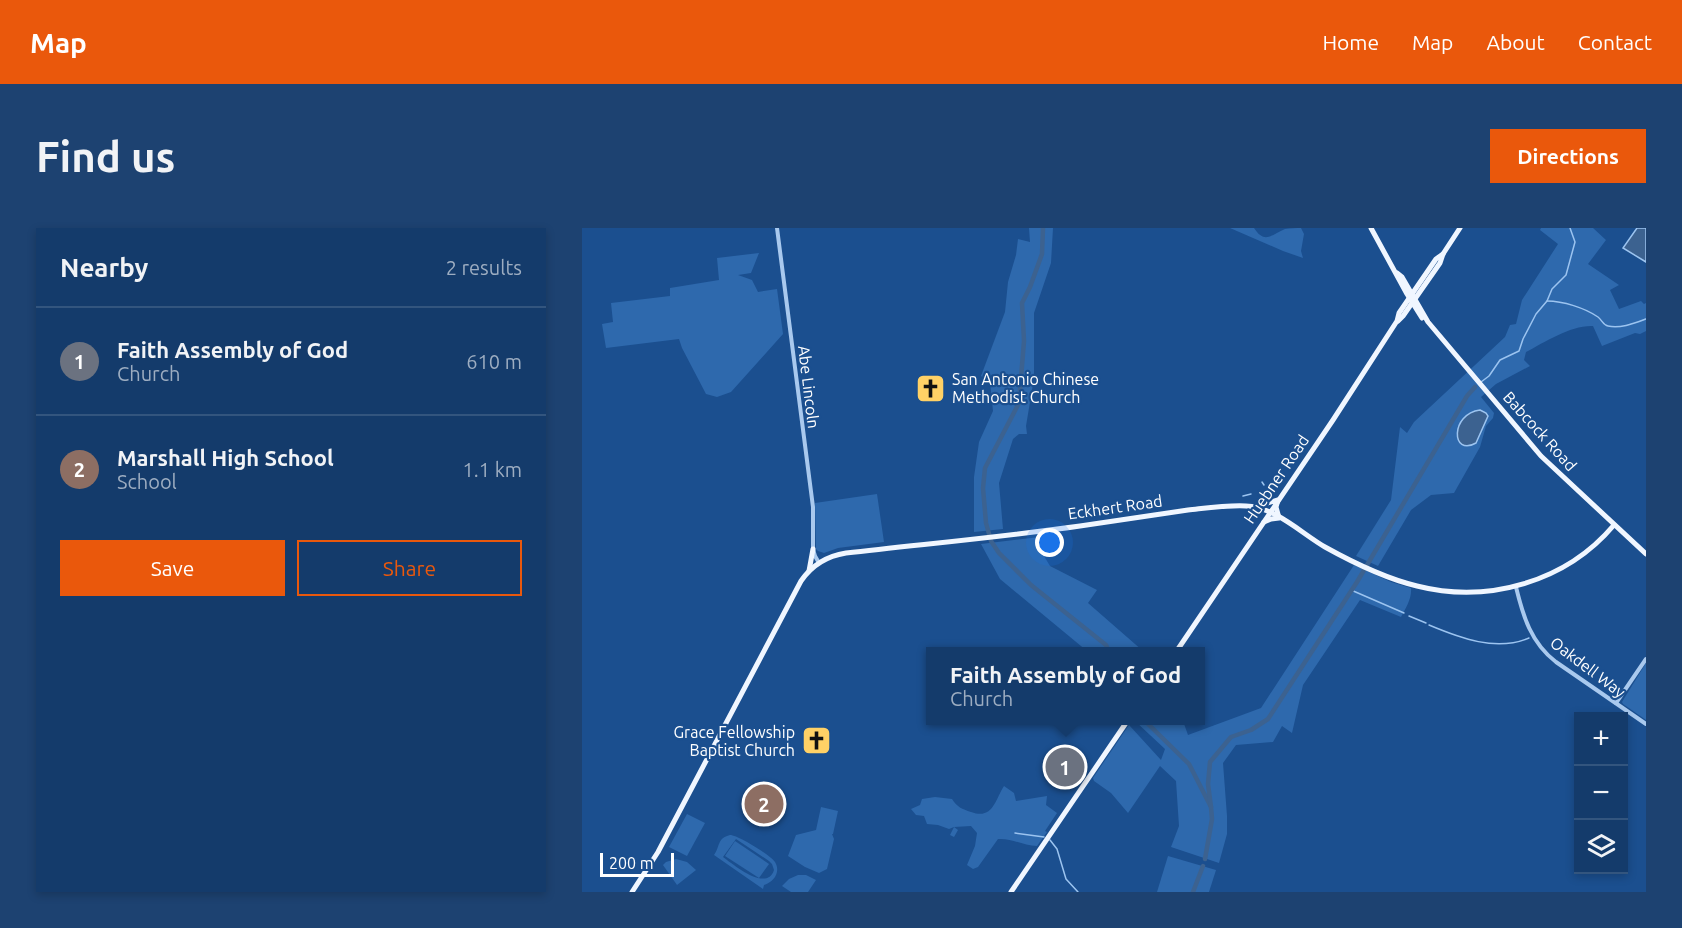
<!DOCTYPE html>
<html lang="en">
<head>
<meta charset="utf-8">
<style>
  body { margin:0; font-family:Ubuntu,sans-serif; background:#1d4271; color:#f1f3f6 }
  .controls { position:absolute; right:18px; bottom:18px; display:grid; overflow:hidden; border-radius:0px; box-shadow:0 3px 9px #0003 }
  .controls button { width:54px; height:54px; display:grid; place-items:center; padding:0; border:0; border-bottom:2px solid #33557e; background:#143b6b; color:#f1f3f6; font:30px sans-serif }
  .scale { position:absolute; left:18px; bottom:15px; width:74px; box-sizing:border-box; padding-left:6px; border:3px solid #fff; border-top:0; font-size:16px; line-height:21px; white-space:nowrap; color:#fff; -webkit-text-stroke:4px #1b4f8f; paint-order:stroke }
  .you { position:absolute; left:468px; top:315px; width:21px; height:21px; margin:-15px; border:4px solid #fff; border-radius:50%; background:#1a73e8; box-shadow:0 0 0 9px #1a73e833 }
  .badge { display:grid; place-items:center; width:39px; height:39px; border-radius:50%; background:#ea580c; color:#fff; font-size:20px; font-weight:700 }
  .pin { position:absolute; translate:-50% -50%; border:3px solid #fff; box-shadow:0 2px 6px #0006 }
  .popup { position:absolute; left:344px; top:419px; width:279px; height:78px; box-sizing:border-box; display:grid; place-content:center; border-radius:0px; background:#143b6b; filter:drop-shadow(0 2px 4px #0005); font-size:20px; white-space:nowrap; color:#9dadc1 }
  .popup b { font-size:22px; color:#f1f3f6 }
  .popup::after { content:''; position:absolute; left:50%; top:100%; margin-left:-12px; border:12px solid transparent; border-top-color:#143b6b }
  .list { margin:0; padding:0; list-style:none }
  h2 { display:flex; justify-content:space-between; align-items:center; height:78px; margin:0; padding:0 24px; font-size:26px }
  h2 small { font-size:20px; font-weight:400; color:#9dadc1 }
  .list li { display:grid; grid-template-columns:39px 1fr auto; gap:18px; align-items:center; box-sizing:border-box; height:108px; padding:0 24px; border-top:2px solid #33557e }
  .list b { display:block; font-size:22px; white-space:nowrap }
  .list p { margin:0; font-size:20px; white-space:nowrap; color:#9dadc1 }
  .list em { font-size:20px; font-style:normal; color:#9dadc1 }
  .actions { display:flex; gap:12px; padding:18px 24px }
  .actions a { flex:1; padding:14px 0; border:2px solid #ea580c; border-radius:0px; text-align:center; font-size:21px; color:#ea580c }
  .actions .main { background:#ea580c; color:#fff }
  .icon { flex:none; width:33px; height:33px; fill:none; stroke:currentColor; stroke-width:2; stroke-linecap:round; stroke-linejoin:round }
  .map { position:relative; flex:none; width:1064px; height:664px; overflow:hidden; border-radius:0px }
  header { display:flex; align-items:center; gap:36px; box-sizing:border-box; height:84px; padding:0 30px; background:#ea580c; color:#fff }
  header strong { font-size:28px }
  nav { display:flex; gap:33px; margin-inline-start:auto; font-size:21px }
  .intro { display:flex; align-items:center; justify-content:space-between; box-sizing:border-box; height:144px; padding:0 36px }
  h1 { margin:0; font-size:42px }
  .button { padding:15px 27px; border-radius:0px; background:#ea580c; color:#fff; font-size:21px; font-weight:700 }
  main { display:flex; gap:36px; padding:0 36px }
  aside { flex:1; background:#143b6b; border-radius:0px; box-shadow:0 3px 9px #0003 }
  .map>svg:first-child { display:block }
</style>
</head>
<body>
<header>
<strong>Map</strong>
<nav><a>Home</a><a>Map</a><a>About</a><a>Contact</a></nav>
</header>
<div class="intro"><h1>Find us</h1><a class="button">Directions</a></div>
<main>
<aside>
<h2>Nearby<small>2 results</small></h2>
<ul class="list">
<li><span class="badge" style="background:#6b7280">1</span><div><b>Faith Assembly of God</b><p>Church</p></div><em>610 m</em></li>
<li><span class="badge" style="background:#8d6e63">2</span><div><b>Marshall High School</b><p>School</p></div><em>1.1 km</em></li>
</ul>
<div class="actions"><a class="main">Save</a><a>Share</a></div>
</aside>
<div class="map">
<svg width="1064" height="664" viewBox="0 0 1064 664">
  <rect width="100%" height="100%" fill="#1b4f8f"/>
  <g fill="#2e69ad" fill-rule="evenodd">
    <polygon points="447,0 471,0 469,35 452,85 452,150 444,198 445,206 437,206 431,211 417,255 421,301 392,304 392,249 397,214 411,183 408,154 399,148 423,84 426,54 434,27 436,11 448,14"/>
    <path d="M 648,0 L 672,0 C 683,17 690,6 703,1 C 708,0 714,0 719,0 L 722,6 L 719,23 L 721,30 L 701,23 Z"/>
    <path d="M 959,0 L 1011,0 L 1024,12 L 1006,36 L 1037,57 L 1028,62 L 1037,81 L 1059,73 L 1062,76 L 1064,75 L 1064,103 L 1058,106 L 1053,105 L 1020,118 L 1011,98 C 989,97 963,114 944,124 L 942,132 L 948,138 L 914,156 L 899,169 L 912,185 L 911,190 L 904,198 L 898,219 L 872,265 L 849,267 L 829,282 L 796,338 L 774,328 L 809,272 L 818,199 L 825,205 L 832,194 L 923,109 L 928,97 L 934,96 L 940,72 L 976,16 L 958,2 Z"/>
    <polygon points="177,25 169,45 156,47 170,52 176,64 195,61 201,106 149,164 135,169 124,166 100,120 97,111 24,120 20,96 31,94 29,75 88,68 88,60 137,52 135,30"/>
    <polygon points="295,266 302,314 256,320 242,325 236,323 234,321 233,275"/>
    <polygon points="458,309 462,328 468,338 515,362 506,375 561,423 505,423 418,351 399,316"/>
    <path d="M 772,337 L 809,354 L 829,360 C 830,370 824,380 819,389 L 778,372 L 721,457 L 710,505 L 700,498 L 691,514 L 654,517 L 641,535 L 645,588 L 645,606 L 637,635 L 589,619 L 597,598 L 594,553 L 578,538 L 546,585 L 529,565 L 512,553 L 511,550 L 547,497 L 579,532 L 583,521 L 553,493 L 601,493 L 606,507 L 679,480 Z"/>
    <polygon points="1064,435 1064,492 1041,476 1040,474"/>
    <path d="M 422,558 L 432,565 L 434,573 L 465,568 L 464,577 L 475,585 L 463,603 L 465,604 L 455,618 C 442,618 430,610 416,611 L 396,639 L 391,641 L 385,637 L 393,618 L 395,605 L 389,598 L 372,599 L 376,602 L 372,609 L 368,607 L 372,599 L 367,601 L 356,597 L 345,596 L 342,588 L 334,587 L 329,581 L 338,577 L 340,571 L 353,569 L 370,571 C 375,579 380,581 389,584 C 411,592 413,572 422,558 Z"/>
    <polygon points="239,579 256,583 251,606 250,606 252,611 245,641 237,645 223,639 206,628 214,607 234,602"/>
    <polygon points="105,586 123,595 105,628 87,619"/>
    <path d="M 148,607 C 156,607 188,627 193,634 C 199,644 192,654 182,657 L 181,661 L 132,627 C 138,619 135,610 148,607 ZM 154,611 L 187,633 L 190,636 L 192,642 C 185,664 153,638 141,629 Z"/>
    <polygon points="153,613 187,636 177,650 143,628"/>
    <polygon points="586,628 634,642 627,664 575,664"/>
    <polygon points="94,631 105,634 114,642 95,657 81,637 84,634"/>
    <polygon points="216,647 224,647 234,652 226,664 209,664 200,658 207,651"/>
  </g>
  <g fill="#3c6290" stroke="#9cc4f0" stroke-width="1.5">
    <polygon points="1055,0 1064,0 1064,34 1041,20"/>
    <path d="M 898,182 L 904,185 L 906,188 L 894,215 C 869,229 868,186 898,182 Z"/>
  </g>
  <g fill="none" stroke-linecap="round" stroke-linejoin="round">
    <g stroke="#9cc4f0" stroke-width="1.5">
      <path d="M 965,73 C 981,73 1003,80 1016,89 C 1020,92 1021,97 1026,98 C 1038,101 1053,95 1064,91"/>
      <polyline points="899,154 907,148 918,132 937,123 941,111 954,86 965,73 970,61 984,47 993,14 988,0"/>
      <polyline points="680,254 682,257"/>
      <polyline points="661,268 669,266"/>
      <polyline points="769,362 822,385"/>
      <polyline points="827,388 844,395"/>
      <path d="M 847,397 C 878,410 914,424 947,410"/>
      <polyline points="433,605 462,609"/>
      <polyline points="468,612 475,621 484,651 496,664"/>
    </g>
    <g stroke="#3c6290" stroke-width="4.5">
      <polyline points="461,0 460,26 448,59 440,75 442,113 437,175 403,240 401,260 404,295 409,313 417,325 449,357 524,417 527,424"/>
      <polyline points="562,492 607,536 629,579 630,591 623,631"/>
      <polyline points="629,579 626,556 628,534 649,509 669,502 686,491 775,354 885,168 893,159"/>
      <polyline points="611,664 621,638"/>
    </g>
    <g stroke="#a9c9ee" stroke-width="4">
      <polyline points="195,0 231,279 231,321 233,328 237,335"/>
      <path d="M 934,359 C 941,388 949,415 974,434 L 1064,496"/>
      <polyline points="1034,475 1064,431"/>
    </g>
    <g stroke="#f0f6ff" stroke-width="5">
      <polyline points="789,0 825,66 840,90"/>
      <polyline points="815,45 820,49 846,94 959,228 1064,326"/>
      <polyline points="816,93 821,88 858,35 861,26 878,0"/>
      <polyline points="678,277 696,272 694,279 697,290 689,291 682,294"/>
      <polyline points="227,343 231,321"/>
      <polyline points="594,424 751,192 815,93 817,85 854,31 861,26"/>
      <path d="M 50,664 L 76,624 L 219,353 C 230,337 245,328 264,325 C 342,316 420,309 498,298 C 534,293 570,287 606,282 C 625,280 645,277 664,278 C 693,279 719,305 743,319 C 770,334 806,351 835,358 C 906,376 984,354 1032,297"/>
      <polyline points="429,664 546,492"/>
    </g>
  </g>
  <defs>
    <symbol id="church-square" viewBox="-11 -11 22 22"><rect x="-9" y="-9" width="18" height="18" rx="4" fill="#ffd166" stroke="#1b4f8f"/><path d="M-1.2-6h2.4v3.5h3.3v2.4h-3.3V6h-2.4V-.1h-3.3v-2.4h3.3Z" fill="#111"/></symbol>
  </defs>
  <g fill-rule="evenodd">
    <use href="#church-square" x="332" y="144" width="33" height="33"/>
    <use href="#church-square" x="218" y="496" width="33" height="33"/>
  </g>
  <g text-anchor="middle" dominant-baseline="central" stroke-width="4.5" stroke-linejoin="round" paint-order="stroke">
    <g font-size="16" fill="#fff" stroke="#1b4f8f" text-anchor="start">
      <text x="370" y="151">San Antonio Chinese<tspan x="370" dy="18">Methodist Church</tspan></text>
      <text x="213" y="504" text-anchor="end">Grace Fellowship<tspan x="213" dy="18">Baptist Church</tspan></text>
    </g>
    <g font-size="16" fill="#fff" stroke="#1b4f8f">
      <text transform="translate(227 159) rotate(83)">Abe Lincoln</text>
      <text transform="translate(958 203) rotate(48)">Babcock Road</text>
      <text transform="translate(694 251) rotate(-56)">Huebner Road</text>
      <text transform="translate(533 279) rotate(-8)">Eckhert Road</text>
      <text transform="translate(1006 439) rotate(37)">Oakdell Way</text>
    </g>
  </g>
</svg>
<div class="controls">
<button>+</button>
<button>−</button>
<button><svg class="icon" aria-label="layers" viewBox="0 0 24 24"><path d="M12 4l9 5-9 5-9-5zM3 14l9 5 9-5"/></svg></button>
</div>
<div class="scale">200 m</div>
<div class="you"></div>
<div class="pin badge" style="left:483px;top:539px;background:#6b7280">1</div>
<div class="popup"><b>Faith Assembly of God</b>Church</div>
<div class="pin badge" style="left:182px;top:576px;background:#8d6e63">2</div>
</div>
</main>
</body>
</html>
